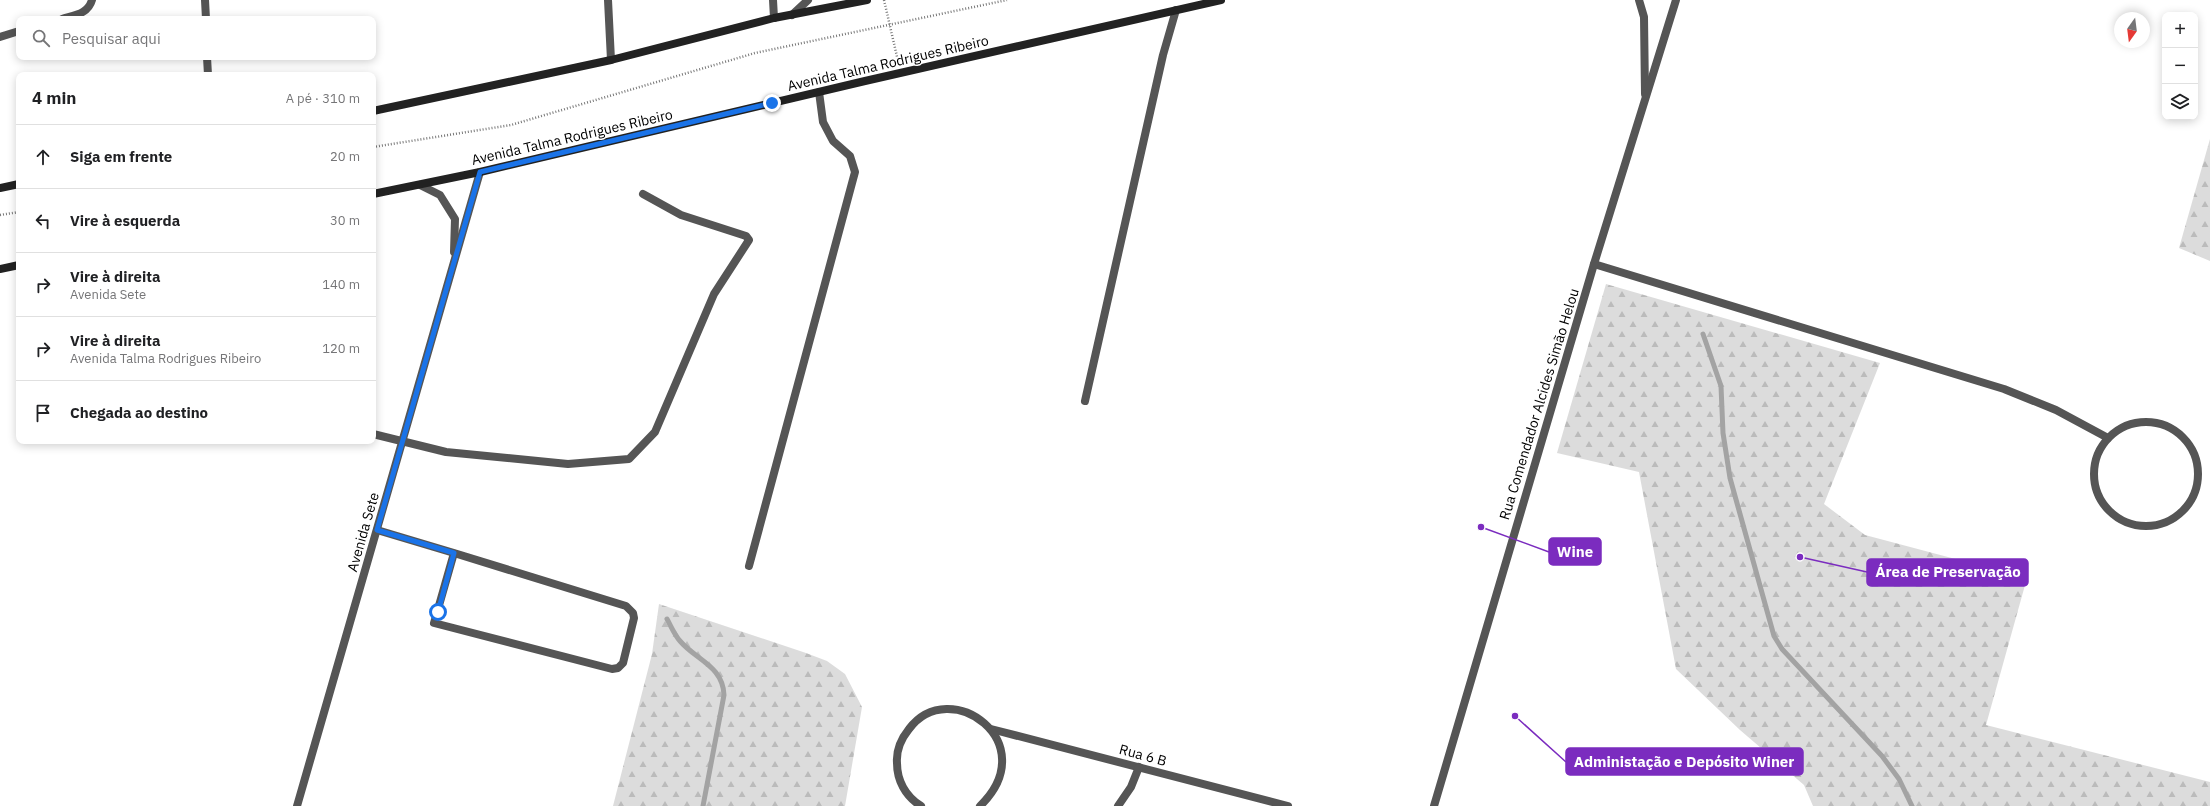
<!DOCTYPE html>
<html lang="pt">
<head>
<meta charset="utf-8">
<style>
  body { margin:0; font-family:"IBM Plex Sans",sans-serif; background:#f2f2f2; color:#202124 }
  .controls { position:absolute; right:12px; top:12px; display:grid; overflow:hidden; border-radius:8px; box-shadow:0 2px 10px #0003 }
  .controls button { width:36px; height:36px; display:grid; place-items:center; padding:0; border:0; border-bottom:1px solid #e0e0e0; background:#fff; color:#202124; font:20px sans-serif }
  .compass { position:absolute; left:2114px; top:12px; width:36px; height:36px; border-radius:50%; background:#fff; box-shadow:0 2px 10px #0003; rotate:194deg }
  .stop { position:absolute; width:12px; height:12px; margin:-9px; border:3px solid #1a73e8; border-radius:50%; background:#fff }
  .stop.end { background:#1a73e8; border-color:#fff; box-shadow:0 1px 4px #0008 }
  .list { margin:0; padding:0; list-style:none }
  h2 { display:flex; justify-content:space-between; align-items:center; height:52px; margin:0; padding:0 16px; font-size:17px }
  h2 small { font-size:13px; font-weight:400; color:#757577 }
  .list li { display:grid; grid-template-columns:26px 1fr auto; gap:12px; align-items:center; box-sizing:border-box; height:64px; padding:0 16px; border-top:1px solid #e0e0e0 }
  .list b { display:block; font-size:15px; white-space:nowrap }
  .list p { margin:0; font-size:13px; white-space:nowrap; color:#757577 }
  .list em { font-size:13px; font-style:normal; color:#757577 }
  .icon { flex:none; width:22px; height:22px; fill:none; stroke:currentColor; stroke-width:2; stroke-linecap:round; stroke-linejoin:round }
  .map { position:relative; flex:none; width:2210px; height:806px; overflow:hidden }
  .search { position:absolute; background:#fff; box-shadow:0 2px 10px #0003; left:16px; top:16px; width:360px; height:44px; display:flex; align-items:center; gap:10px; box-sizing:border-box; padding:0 14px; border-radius:8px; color:#757577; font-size:15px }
  .panel { position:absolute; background:#fff; box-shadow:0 2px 10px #0003; left:16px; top:72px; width:360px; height:372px; border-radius:8px }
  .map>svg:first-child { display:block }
</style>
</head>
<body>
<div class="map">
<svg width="2210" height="806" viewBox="0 0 2210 806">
  <defs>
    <pattern id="forest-firs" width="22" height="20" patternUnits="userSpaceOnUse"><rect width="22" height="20" fill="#dcdcdc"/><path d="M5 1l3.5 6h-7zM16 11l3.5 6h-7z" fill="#bbb"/></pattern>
  </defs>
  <rect width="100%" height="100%" fill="#fff"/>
  <g fill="url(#forest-firs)">
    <polygon points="2210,139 2210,261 2179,248"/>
    <polygon points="1606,284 1880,363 1824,504 1865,535 2027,578 1986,725 2210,782 2210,806 1813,806 1804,785 1740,730 1676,669 1639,472 1557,453"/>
    <polygon points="659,604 806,653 827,661 845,674 862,707 845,806 613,806 652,654"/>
  </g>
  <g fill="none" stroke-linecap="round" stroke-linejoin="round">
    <g stroke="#a3a3a3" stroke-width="5">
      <polyline points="1703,334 1721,386 1723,433 1730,478 1774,636 1782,649 1882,756 1899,779 1912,806"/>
      <path d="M 667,619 C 671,626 674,634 680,641 C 696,660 723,666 724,695 L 703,806"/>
    </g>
    <g stroke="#777" stroke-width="2.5" stroke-dasharray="1 2" stroke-linecap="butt">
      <polyline points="884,0 898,61"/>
      <polyline points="373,147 511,125 755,53 1007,0"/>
      <polyline points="0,215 19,212"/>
    </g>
    <g stroke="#555" stroke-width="8">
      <path d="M 62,19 C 75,15 88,14 92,0"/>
      <polyline points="0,37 19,31"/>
      <polyline points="1594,264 2004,389 2056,410 2108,438"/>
      <polyline points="1085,401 1163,55 1176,10"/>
      <circle cx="2146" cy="474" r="52"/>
      <polyline points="373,434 446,452 568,464 629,459 655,432 714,294 749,240 746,236 681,215 643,194"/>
      <polyline points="377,530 454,553 434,623 612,669 618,668 623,663 634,618 633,613 626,606 454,553"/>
      <polyline points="749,566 855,172 850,156 833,141 823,122 819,92"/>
      <polyline points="991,729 1288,806"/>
      <path d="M 921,806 C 905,796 897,780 897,763 C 896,750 901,739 909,729 C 950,674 1045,743 980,806"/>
      <polyline points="1118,806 1131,787 1139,767"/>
    </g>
    <g stroke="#555" stroke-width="8">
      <polyline points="205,0 206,19"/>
      <polyline points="608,0 611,60"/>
      <polyline points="773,0 774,18"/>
      <polyline points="1639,0 1644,17 1645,94"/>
      <polyline points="792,15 808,0"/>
      <polyline points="207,57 208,75"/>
      <polyline points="420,185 440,195 455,219 454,252"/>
      <polyline points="297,806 480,172"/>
      <polyline points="1434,806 1594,264 1676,0"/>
    </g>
    <g stroke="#222" stroke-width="8">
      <polyline points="373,111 611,60 774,18 867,0"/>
      <polyline points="0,188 19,184"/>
      <polyline points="373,194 480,172 865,81 1221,0"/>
      <polyline points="0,269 19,265"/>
    </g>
  </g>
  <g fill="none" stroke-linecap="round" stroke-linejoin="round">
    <polyline stroke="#1a73e8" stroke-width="5" points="438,612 454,553 377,530 480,172 772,103"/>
  </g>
  <g text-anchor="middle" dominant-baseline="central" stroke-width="3" stroke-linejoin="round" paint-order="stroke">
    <g font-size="14" fill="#000" stroke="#fff">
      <text transform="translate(888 63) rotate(-13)">Avenida Talma Rodrigues Ribeiro</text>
      <text transform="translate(572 137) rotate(-13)">Avenida Talma Rodrigues Ribeiro</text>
      <text transform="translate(1539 404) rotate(-73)">Rua Comendador Alcides Simão Helou</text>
      <text transform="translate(363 532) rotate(-74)">Avenida Sete</text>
      <text transform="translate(1143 755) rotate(15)">Rua 6 B</text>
    </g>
  </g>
  <path fill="none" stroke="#7b2cbf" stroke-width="1.5" d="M1481 527L1549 552M1800 557L1867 572M1515 716L1566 762"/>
  <g fill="#7b2cbf" stroke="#fff" stroke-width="1.5">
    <circle cx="1481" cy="527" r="4"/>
    <circle cx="1800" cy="557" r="4"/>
    <circle cx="1515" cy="716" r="4"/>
  </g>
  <g fill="#7b2cbf" stroke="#7b2cbf" stroke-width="1.5">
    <rect x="1549" y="538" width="52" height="27" rx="4"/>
    <rect x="1867" y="559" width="161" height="27" rx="4"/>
    <rect x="1566" y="748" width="237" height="27" rx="4"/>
  </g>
  <g font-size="15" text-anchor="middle" font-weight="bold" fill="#fff">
    <text x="1575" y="557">Wine</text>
    <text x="1948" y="577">Área de Preservação</text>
    <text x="1684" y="767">Administação e Depósito Winer</text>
  </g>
</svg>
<div class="controls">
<button>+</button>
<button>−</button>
<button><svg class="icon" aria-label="layers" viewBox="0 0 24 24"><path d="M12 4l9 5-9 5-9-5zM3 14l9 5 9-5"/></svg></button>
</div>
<svg class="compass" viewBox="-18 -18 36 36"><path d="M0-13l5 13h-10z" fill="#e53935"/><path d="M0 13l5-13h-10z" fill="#757577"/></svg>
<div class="stop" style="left:438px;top:612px"></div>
<div class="stop end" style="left:772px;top:103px"></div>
<div class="search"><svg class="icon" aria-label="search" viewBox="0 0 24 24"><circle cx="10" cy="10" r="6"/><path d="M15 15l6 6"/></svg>Pesquisar aqui</div>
<section class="panel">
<h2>4 min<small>A pé · 310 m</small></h2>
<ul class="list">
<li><svg class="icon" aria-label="ahead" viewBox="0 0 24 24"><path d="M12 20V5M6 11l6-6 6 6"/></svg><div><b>Siga em frente</b></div><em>20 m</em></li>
<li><svg class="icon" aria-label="left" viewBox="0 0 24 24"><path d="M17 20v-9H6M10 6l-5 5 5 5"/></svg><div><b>Vire à esquerda</b></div><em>30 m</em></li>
<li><svg class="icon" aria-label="right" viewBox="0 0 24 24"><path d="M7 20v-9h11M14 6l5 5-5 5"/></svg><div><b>Vire à direita</b><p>Avenida Sete</p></div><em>140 m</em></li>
<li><svg class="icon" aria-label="right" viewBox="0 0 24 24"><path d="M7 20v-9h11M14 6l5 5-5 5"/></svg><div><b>Vire à direita</b><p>Avenida Talma Rodrigues Ribeiro</p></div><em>120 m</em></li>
<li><svg class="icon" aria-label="arrive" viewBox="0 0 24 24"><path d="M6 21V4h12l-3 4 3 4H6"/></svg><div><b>Chegada ao destino</b></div></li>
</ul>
</section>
</div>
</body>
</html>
